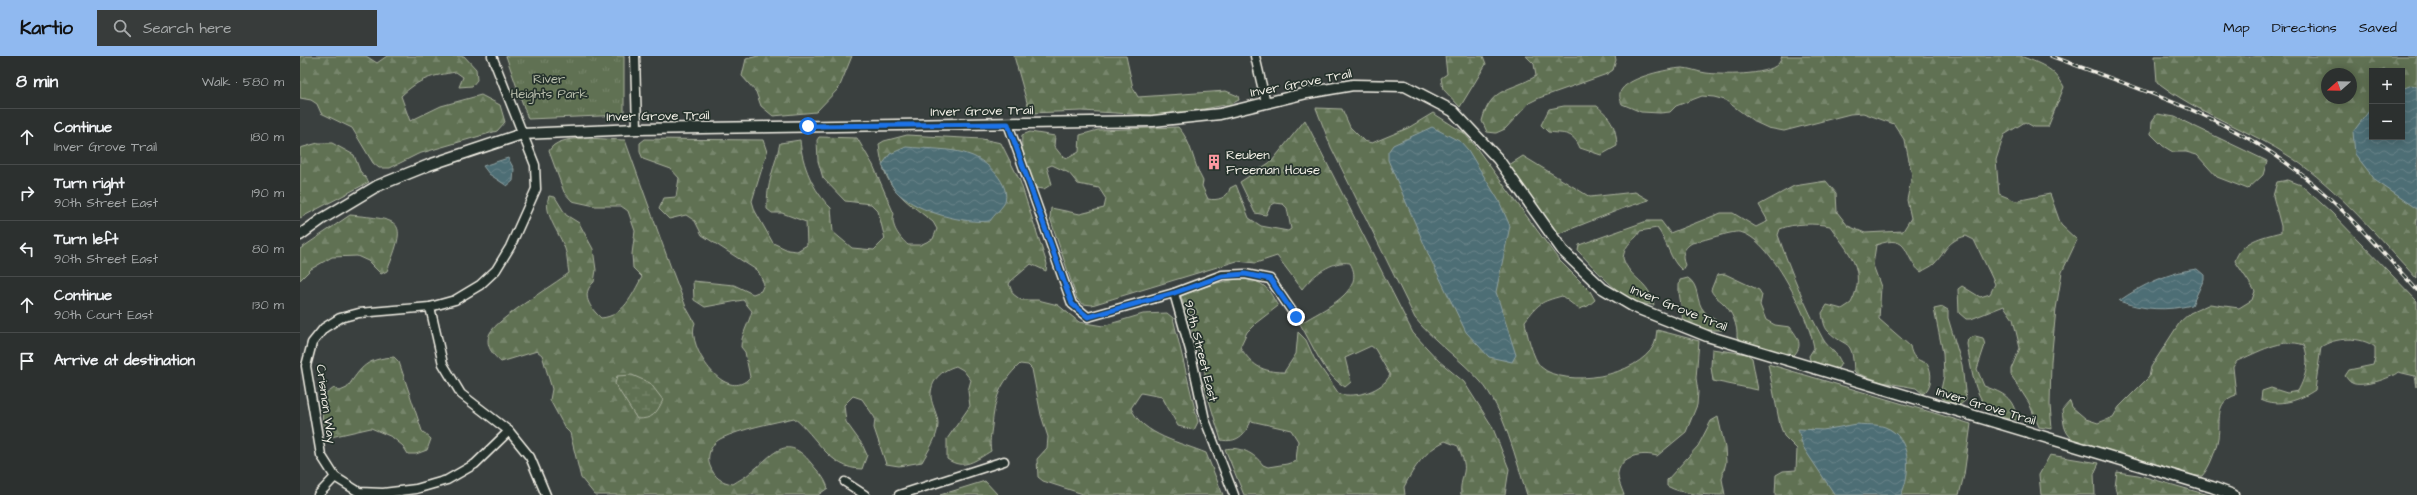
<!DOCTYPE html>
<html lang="en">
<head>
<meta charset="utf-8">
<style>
  body { margin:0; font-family:"Architects Daughter",sans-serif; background:#383c3b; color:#f1f3f6 }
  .controls { position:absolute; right:12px; top:12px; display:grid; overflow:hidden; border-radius:0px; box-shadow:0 2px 10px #0003 }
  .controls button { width:36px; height:36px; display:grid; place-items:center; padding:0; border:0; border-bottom:1px solid #484b4b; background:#2c302f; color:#f1f3f6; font:20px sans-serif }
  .compass { position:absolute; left:2021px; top:12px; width:36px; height:36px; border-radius:50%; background:#2c302f; box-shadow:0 2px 10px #0003; rotate:250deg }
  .stop { position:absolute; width:12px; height:12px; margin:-9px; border:3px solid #1a73e8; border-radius:50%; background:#fff }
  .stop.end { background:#1a73e8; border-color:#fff; box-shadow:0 1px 4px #0008 }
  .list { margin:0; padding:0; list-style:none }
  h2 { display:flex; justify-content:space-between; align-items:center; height:52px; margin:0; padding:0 16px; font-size:17px }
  h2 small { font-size:13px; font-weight:400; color:#a6a9aa }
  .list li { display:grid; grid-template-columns:26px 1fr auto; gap:12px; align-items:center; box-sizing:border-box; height:56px; padding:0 16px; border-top:1px solid #484b4b }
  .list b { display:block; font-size:15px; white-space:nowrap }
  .list p { margin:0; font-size:13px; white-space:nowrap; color:#a6a9aa }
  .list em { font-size:13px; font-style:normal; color:#a6a9aa }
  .icon { flex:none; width:22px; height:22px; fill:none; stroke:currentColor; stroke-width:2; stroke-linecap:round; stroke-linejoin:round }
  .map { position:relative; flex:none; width:2117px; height:439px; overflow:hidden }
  header { display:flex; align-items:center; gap:24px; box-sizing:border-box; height:56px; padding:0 20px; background:#90b9f0; color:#111 }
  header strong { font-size:19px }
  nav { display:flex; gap:22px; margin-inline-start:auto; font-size:14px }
  .search { width:280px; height:36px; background:#383c3b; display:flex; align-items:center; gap:10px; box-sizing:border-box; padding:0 14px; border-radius:0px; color:#a6a9aa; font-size:15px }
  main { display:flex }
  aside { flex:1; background:#2c302f }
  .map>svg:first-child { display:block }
</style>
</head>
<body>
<header>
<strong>Kartio</strong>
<div class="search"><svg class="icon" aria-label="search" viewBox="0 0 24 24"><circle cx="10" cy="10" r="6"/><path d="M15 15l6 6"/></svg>Search here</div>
<nav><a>Map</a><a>Directions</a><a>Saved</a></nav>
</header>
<main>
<aside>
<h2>8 min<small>Walk · 580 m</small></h2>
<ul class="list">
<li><svg class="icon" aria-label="ahead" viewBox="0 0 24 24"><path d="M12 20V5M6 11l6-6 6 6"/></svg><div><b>Continue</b><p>Inver Grove Trail</p></div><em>180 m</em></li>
<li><svg class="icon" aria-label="right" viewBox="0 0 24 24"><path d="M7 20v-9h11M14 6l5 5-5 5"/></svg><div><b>Turn right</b><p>90th Street East</p></div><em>190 m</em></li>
<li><svg class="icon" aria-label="left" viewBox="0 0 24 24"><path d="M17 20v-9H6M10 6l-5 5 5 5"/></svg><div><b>Turn left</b><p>90th Street East</p></div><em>80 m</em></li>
<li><svg class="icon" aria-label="ahead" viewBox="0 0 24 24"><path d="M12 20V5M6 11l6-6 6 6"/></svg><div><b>Continue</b><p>90th Court East</p></div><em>130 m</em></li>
<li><svg class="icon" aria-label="arrive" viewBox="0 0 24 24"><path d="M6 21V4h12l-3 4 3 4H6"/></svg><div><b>Arrive at destination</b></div></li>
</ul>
</aside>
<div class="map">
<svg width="2117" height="439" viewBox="0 0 2117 439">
  <defs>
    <pattern id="grass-tufts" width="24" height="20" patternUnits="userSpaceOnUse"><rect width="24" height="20" fill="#607153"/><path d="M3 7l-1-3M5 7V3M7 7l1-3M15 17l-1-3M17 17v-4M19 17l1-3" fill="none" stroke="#77866c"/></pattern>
    <pattern id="forest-firs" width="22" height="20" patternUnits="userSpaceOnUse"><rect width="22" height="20" fill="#607153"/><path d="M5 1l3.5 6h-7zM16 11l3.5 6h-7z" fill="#77866c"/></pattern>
    <pattern id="wetland-marsh" width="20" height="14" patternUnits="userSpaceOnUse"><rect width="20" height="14" fill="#607153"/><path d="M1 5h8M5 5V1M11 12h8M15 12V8" fill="none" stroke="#77866c"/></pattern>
    <pattern id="water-waves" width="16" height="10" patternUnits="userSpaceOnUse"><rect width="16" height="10" fill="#4e6e75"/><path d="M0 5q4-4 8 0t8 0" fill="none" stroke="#688389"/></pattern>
  </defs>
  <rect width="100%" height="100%" fill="#3a403f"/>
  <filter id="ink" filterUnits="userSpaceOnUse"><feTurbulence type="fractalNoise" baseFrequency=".025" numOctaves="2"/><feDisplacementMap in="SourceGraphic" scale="8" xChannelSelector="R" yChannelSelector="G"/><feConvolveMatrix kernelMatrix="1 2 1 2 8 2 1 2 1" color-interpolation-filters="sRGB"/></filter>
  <g filter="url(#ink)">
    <polygon fill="url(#grass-tufts)" stroke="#aab19e" points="206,0 324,0 324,59 228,63"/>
    <g fill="url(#forest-firs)" stroke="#aab19e" fill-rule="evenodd">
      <path d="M 0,0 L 66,0 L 77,7 L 87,0 L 164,0 L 176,13 L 177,24 L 172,30 L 159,31 L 163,21 L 156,16 C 131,20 120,22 101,40 L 110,65 L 141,50 L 181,39 L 200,49 L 205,66 L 197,75 L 118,98 L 90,112 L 79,112 L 73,107 L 52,72 L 21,57 L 17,48 L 11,44 L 0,42 Z"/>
      <polygon points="458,0 552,0 539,32 516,56 473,60 461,50 456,36 442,20 446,3"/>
      <polygon points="714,0 826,0 833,32 838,41 926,35 938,40 939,44 931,48 865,60 782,55 730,57"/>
      <polygon points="1145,0 1183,0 1186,8 1160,51 1143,33 1141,22 1147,18"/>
      <path d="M 1226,0 L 1315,0 L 1316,4 L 1313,14 L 1307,18 L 1239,42 L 1229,47 L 1205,73 L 1196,77 L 1187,76 L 1182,65 C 1191,30 1210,36 1236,20 L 1234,8 Z"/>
      <path d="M 1482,0 L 1720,0 C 1739,7 1755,12 1764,31 L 1748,71 L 1734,71 L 1725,66 L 1704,79 L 1696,104 L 1699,138 L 1716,145 L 1750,138 L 1761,169 L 1777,184 L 1762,216 L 1756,253 L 1751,305 L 1750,349 L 1752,373 L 1739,371 L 1729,347 L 1711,319 L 1711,313 L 1720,292 L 1713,263 L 1704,250 L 1671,263 L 1666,263 L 1659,257 L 1658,233 L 1662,230 L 1680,241 L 1690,238 L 1695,228 L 1674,184 L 1666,180 C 1646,185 1646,196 1634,208 C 1631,211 1625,213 1621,216 C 1602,202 1612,176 1576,189 L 1573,209 L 1581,231 L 1579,263 L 1610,290 C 1612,301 1616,304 1627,307 C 1633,316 1632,332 1623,338 L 1616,332 L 1582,326 L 1556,317 L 1554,315 C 1552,280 1547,294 1528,275 C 1524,271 1523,263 1522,257 L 1527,249 L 1542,253 L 1551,247 C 1568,214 1548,196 1530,170 C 1515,167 1494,167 1480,173 L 1478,179 C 1490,214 1505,250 1523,283 C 1528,292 1538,297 1541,307 L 1539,311 L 1534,314 L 1510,304 L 1509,300 L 1514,292 C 1510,264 1470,180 1439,176 C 1432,175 1401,185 1392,187 C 1383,192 1381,200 1385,209 L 1382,214 C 1370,205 1367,184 1357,172 L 1340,175 C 1336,185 1326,184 1323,202 C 1330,224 1349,224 1354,249 C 1323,249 1298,215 1278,195 L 1279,189 L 1347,165 L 1361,165 L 1370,177 L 1421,157 L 1433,157 L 1456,171 L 1468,165 L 1459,149 L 1494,130 L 1526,125 L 1536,137 L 1537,156 L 1548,170 L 1565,177 L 1603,175 L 1611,162 L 1607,144 L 1612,119 L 1605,85 L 1594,68 L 1563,57 L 1550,58 L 1484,75 L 1468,72 L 1455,66 L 1425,44 L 1414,41 L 1402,40 L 1376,50 L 1370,56 L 1360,57 L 1341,56 L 1322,48 C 1320,43 1318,38 1322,33 C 1331,21 1367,13 1382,12 C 1389,12 1398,16 1406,17 C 1421,19 1467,20 1478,8 C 1480,6 1481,3 1482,0 Z"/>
      <path d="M 1855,0 L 2117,0 L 2117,223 C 2081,184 2036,131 1992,102 C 1949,73 1898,58 1857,26 ZM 2072,15 L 2102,15 L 2102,81 L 2072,81 ZM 2027,18 L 2051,18 L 2051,42 L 2027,42 Z"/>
      <path d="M 1264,50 L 1297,50 C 1312,63 1316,71 1317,90 L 1301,99 L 1280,92 C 1273,75 1264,78 1248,76 L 1241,69 L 1249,53 Z"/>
      <path d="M 1016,52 L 1042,53 L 1050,71 L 1064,85 L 1072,87 L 1108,72 L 1133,57 L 1163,76 L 1172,86 L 1259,204 L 1290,235 L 1295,244 L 1288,250 L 1279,253 L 1262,240 C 1240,246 1239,247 1225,265 C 1226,275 1233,303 1241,311 C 1266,333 1338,320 1354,289 C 1356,285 1356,279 1357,274 L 1399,285 L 1396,322 L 1398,336 L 1397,349 L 1386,376 L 1357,400 C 1342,396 1321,399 1318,417 C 1317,423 1322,433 1324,439 L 1227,439 C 1217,407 1203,350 1181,326 C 1161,303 1135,287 1115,262 L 1031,91 Z"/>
      <polygon points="1857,58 1875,61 1967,105 1963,119 1948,133 1917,121 1897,99 1886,96 1873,96 1863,90 1851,78 1852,65"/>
      <path d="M 1005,64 L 1113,277 L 1139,305 L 1164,326 L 1192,370 L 1209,413 L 1205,439 L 1161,439 C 1160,430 1162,425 1164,416 C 1166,407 1161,398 1158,390 L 1145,385 C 1125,395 1114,411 1104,431 L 1105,439 L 944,439 L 925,393 C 940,390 954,397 963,409 L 968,411 L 987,408 L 996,405 L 998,385 L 991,374 L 951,365 C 945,379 937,387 921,384 L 904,328 L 905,316 L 881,240 C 901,232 945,213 964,230 C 970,234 974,244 978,250 L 956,267 L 947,276 L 940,291 C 952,309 961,316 984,316 L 996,298 L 998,276 L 1006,284 L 1014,302 L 1039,338 C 1057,342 1082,335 1090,319 L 1075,293 L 1071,290 L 1045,302 L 1051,326 L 1045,331 C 1023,318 1013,289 1000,268 C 1018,255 1068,237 1050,207 C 1032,204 1013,219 1002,233 L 977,200 L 956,207 L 937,205 L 792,249 L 783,248 L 777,243 L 750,162 L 751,152 L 780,158 L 804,152 L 806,143 L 799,132 L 778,128 L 769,117 L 752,109 L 747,111 L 752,128 L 744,133 L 736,132 C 727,119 720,95 722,79 L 730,76 L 755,80 L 754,90 L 762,100 L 768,102 L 779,96 L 780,79 L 798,74 L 878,71 C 892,85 893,108 903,125 L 902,130 L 908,143 C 917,145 928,142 930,132 L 936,129 L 949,162 L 961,170 L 988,175 L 991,173 L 987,152 L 983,148 L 975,147 L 970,150 L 966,159 L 955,157 L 940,126 L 972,105 Z"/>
      <path d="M 607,79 L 682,83 L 701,87 L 720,125 L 747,208 L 746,215 L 731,208 L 711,225 L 709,228 L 713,238 L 721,244 L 738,244 L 758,249 L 779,266 L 803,270 L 843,258 L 867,257 L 873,262 L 898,366 L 894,374 L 878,370 L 862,341 L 841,337 L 831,352 C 842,379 882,387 906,397 L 923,439 L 786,439 L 743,425 L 738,421 L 737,403 L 747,392 L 748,381 L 741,359 L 732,313 L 728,309 L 720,308 C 699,328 695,342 692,370 C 691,378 689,387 691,395 C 676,404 664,415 647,403 L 647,383 L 670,350 L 668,335 L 671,324 L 663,314 L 656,310 C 642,314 630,324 631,341 C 632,350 638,359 638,368 C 638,381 628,395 622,406 L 599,410 L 586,408 L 574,372 L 575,362 L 562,343 L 553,340 L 544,349 L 546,366 L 562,388 L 567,399 L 562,413 C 529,413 517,380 494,362 C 472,367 441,373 422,382 C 411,387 406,400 410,410 C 415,422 421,426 433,428 C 439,424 446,421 451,416 C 473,399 486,376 511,407 C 518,416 524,420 528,432 L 518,439 L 295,439 L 281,422 L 270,377 L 265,372 L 250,344 L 252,333 L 242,299 L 237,295 L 201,306 C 193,299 184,289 190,277 C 197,263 253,229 269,217 C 267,209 268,200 265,193 C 260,177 242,157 249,140 L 255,141 L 266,159 L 279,167 L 293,193 L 296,214 L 294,226 C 280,238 290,252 301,262 C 324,260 332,239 342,221 L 333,212 L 332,198 L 335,175 L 328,155 L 321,150 L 295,150 L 272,145 L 264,136 L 249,95 C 258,76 306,84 325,84 L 370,209 L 386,251 L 395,267 C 385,289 426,350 450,321 L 445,296 L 441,291 C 441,279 449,267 452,255 L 443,244 L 405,251 L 394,244 L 393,225 L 434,229 L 453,238 L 461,235 L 464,228 L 458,215 L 402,179 L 395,165 L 386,159 L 369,163 L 359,153 L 364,142 L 376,141 L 379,122 L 371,113 L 343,103 L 340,96 L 340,87 L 345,83 L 463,84 L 467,96 L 452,145 L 455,155 L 473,187 L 488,194 L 497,195 L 507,189 L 506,166 L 482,157 L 472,157 L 467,153 C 466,129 475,110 480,87 L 500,84 C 502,109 513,135 531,152 L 533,176 L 552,192 L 574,194 L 585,183 L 578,155 L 571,148 L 545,145 L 523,122 L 518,105 L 517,84 L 519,81 L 557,82 L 573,109 L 594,158 C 590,170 600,182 608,189 L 620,189 L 633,183 L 637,173 L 633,166 C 601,141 583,132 579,88 L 584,85 Z"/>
      <polygon points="18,87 32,87 54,99 60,115 69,126 0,162 0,92"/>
      <polygon points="1223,100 1290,141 1335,136 1349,144 1324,152 1258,178 1209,109"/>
      <path d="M 1988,124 L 2001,129 L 2032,157 L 2117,245 L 2117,331 L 2115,320 L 2098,316 C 2092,322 2061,332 2052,327 C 2049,326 2047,322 2045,320 L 2049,314 L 2073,309 L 2075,302 L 2075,291 C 2061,280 2035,281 2021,291 L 2015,334 C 2000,344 1979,352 1961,343 L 1962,335 L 1971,332 L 1987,337 L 1998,335 C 2006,320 2010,305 2004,289 C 1982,281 1957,297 1937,305 L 1933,311 L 1936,339 C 1914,346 1921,364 1918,382 C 1916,394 1910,411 1902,420 L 1895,420 L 1774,384 C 1763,376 1764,367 1762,354 L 1770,345 L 1772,351 L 1786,363 L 1798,367 L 1813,361 L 1819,351 L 1849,321 L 1851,311 L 1880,266 L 1890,257 L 1910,248 L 1939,252 L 1952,244 L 1955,235 L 1935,205 C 1941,185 1962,181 1981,176 L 1981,170 L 1973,140 L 1977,126 Z"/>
      <path d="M 50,159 C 102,164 108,163 87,215 L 81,218 L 68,205 L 57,200 L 32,201 L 11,213 L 0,224 L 0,193 Z"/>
      <path d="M 1425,218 L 1459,234 L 1462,239 L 1460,249 L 1466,264 L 1475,269 L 1490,271 C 1498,281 1504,290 1493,300 L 1440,285 L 1437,281 C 1438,270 1432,255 1423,247 C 1418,242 1414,241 1411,234 L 1417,219 Z"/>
      <path d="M 1388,222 C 1400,230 1395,245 1404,255 C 1411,264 1420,263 1423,274 L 1408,274 L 1382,265 C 1384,251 1376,237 1380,224 Z"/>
      <polygon points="1643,251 1648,254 1648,262 1662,309 1666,344 1660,349 1643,343 1640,338 1644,320 1643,297 1634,253"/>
      <path d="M 1675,280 L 1683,282 L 1685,289 L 1677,313 L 1684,330 C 1705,338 1712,340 1718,364 C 1675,363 1673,321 1667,288 L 1668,283 Z"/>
      <polygon points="1412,293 1447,298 1452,302 1458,334 1413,325 1411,311"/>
      <path d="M 94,301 L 99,306 L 122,375 L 131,383 L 127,394 L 116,398 L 108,398 L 103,390 L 92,381 L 71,372 L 31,381 C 18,369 23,354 26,338 L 34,332 L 40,335 L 47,332 C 62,310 66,303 94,301 Z"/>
      <polygon points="1468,308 1671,368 1664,419 1659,439 1475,439 1476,419 1483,415 1496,414 1497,393 1484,380 1480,369"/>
      <path d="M 1418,361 L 1425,392 L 1426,406 L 1422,423 L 1425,439 C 1405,439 1383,439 1367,430 L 1367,424 L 1398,390 L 1411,365 Z"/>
      <polygon points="1750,399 1799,407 1794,418 1795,439 1741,439 1739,419"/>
      <polygon points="1817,416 1838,419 1908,439 1817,439 1815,431"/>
      <polygon points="685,425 698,439 640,439"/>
    </g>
    <path fill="url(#wetland-marsh)" stroke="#aab19e" d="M 332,319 L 350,327 L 363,344 C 356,358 353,363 337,363 L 315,328 L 317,320 Z"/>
    <g fill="url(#water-waves)" stroke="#90a2a3">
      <polygon points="2112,29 2117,31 2117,153 2076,125 2055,98 2053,76 2072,51 2072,81 2102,81 2102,33"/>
      <polygon points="1132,71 1161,86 1168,94 1199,145 1210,170 1196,236 1216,299 1212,306 1189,301 1166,276 1130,202 1088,104 1088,96 1093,89"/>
      <path d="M 606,91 C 625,93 653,92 670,99 C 686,104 713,129 704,148 C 700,154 694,159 690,165 C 664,168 619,156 599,138 C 591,131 587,119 582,109 L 590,98 Z"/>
      <polygon points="208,102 214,113 213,125 207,130 189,118 183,110"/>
      <path d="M 1897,213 L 1904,219 L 1904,223 L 1892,249 C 1867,255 1843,254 1819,245 C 1842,229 1869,216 1897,213 Z"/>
      <path d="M 1557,368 C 1566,369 1577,368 1585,371 C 1612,381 1611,418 1601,439 L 1535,439 L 1503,391 L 1498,373 L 1523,374 Z"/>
    </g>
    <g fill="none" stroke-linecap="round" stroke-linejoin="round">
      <defs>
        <g id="minor">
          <polyline points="192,0 235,109 236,133 210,191 196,214 180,229 155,244 130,251 59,257 40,262 24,272 12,287 6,310 21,399 35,421 59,436 83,437 116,433 147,424 175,408 209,375"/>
          <polyline points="335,0 337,73"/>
          <polyline points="955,0 966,47"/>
          <polyline points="708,68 772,248 788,261 874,237 922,219 945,218 970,223 996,261"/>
          <polyline points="874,237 890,294 905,364 934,439"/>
          <polyline points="130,251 143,308 161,338 209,375 230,401 246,439"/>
          <polyline points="545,426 565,439"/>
          <polyline points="18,439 35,421"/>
          <polyline points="599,439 704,405"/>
        </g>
        <polyline id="tertiary" points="0,179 22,163 77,130 129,109 222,78 337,73 853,65 920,58 1007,37 1053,29 1105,30 1153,55 1198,103 1263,195 1302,232 1334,251 1407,280 1912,431 1933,439"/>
      </defs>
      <use href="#minor" stroke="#f4f1e8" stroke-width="11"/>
      <use href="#tertiary" stroke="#f4f1e8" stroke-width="13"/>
      <use href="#minor" stroke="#26332d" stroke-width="8"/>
      <use href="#tertiary" stroke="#26332d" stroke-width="10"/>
      <defs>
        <path id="rail" d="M 1751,0 C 1830,30 1913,55 1982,104 C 2034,140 2075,188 2117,234"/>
      </defs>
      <use href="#rail" stroke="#f4f1e8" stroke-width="3.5"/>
      <use href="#rail" stroke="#26332d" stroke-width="2" stroke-dasharray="6" stroke-linecap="butt"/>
    </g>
  </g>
  <g fill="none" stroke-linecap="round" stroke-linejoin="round" filter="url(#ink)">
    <polyline stroke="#1a73e8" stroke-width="5" points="508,70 708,68 772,248 788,261 874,237 922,220 945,218 970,223 996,261"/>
  </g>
  <defs>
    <symbol id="building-bare" viewBox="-9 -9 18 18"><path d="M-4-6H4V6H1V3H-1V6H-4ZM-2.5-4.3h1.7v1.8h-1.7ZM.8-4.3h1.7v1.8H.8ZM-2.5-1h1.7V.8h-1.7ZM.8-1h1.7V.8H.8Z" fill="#ff9aa2" stroke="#26332d" stroke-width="2.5" paint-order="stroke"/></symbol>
  </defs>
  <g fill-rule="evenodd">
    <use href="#building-bare" x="903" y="95" width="22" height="22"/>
  </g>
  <g text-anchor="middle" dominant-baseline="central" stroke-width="3.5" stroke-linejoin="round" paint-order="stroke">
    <g font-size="13" fill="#b9beac" stroke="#26332d">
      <text x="249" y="23">River<tspan x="249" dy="15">Heights Park</tspan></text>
    </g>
    <g font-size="13" fill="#f4f1e8" stroke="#26332d">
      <text transform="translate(1001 27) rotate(-11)">Inver Grove Trail</text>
      <text transform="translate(682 55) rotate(-1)">Inver Grove Trail</text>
      <text transform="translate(358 60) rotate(-1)">Inver Grove Trail</text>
      <text transform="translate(1379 252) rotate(22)">Inver Grove Trail</text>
      <text transform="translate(901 295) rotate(76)">90th Street East</text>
      <text transform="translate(26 348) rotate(82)">Crismon Way</text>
      <text transform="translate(1686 350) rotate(17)">Inver Grove Trail</text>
    </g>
    <g font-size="13" fill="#f4f1e8" stroke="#26332d" text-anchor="start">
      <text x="926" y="99">Reuben<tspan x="926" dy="15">Freeman House</tspan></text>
    </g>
  </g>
</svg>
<div class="controls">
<button>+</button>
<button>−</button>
</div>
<svg class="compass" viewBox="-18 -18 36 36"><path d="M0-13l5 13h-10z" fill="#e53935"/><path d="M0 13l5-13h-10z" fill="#a6a9aa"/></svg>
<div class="stop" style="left:508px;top:70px"></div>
<div class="stop end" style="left:996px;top:261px"></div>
</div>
</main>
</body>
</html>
